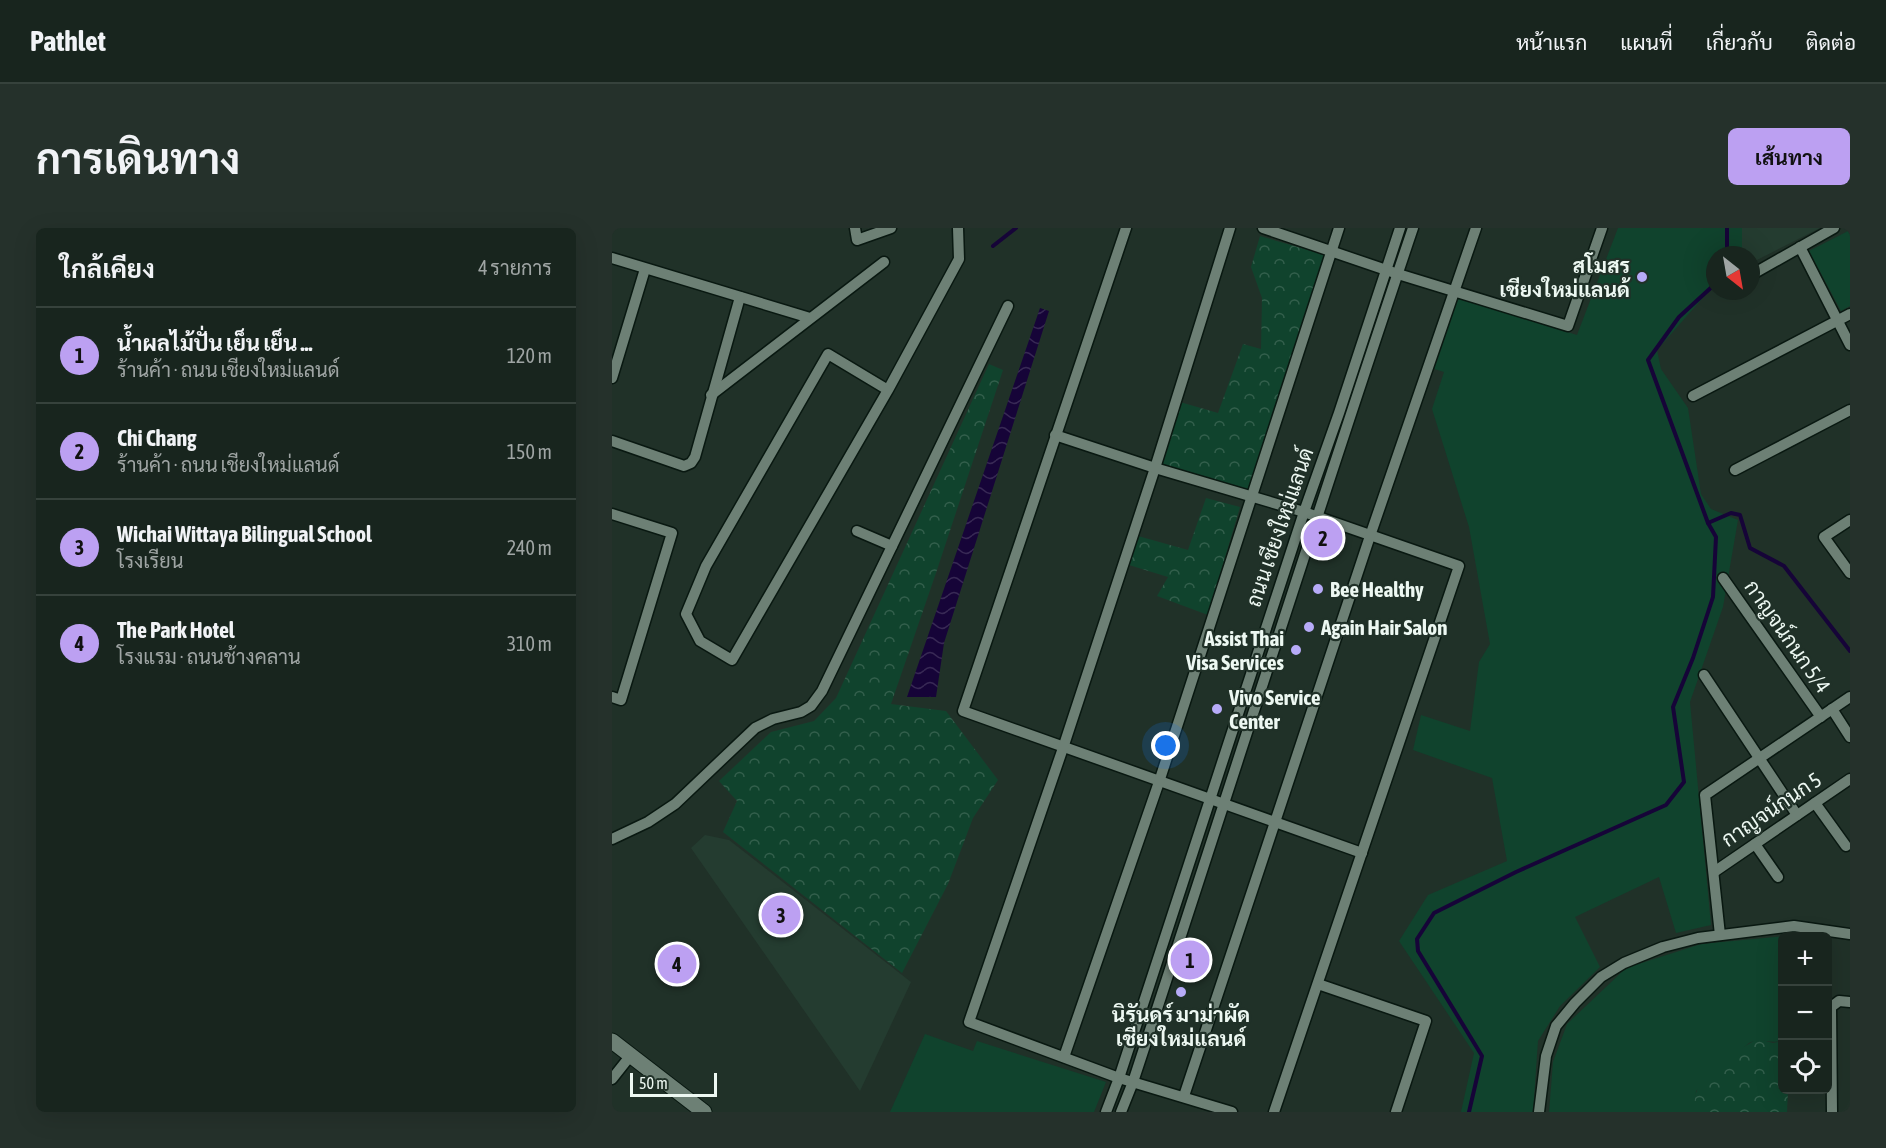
<!DOCTYPE html>
<html lang="th">
<head>
<meta charset="utf-8">
<style>
  body { margin:0; font-family:"Asap Condensed",Sarabun,sans-serif; background:#25312b; color:#f1f3f6 }
  .controls { position:absolute; right:18px; bottom:18px; display:grid; overflow:hidden; border-radius:9px; box-shadow:0 6px 24px #0002 }
  .controls button { width:54px; height:54px; display:grid; place-items:center; padding:0; border:0; border-bottom:2px solid #36423c; background:#18251e; color:#f1f3f6; font:30px sans-serif }
  .compass { position:absolute; left:1094px; top:18px; width:54px; height:54px; border-radius:50%; background:#18251e; box-shadow:0 6px 24px #0002; rotate:149deg }
  .scale { position:absolute; left:18px; bottom:15px; width:87px; box-sizing:border-box; padding-left:6px; border:3px solid #edf8f2; border-top:0; font-size:16px; line-height:21px; white-space:nowrap; color:#edf8f2; -webkit-text-stroke:4px #203128; paint-order:stroke }
  .you { position:absolute; left:554px; top:518px; width:21px; height:21px; margin:-15px; border:4px solid #fff; border-radius:50%; background:#1a73e8; box-shadow:0 0 0 9px #1a73e833 }
  .badge { display:grid; place-items:center; width:39px; height:39px; border-radius:50%; background:#bca0f2; color:#111; font-size:20px; font-weight:700 }
  .pin { position:absolute; translate:-50% -50%; border:3px solid #fff; box-shadow:0 2px 6px #0006 }
  .list { margin:0; padding:0; list-style:none }
  h2 { display:flex; justify-content:space-between; align-items:center; height:78px; margin:0; padding:0 24px; font-size:26px }
  h2 small { font-size:20px; font-weight:400; color:#9fa5a4 }
  .list li { display:grid; grid-template-columns:39px 1fr auto; gap:18px; align-items:center; box-sizing:border-box; height:96px; padding:0 24px; border-top:2px solid #36423c }
  .list b { display:block; font-size:22px; white-space:nowrap }
  .list p { margin:0; font-size:20px; white-space:nowrap; color:#9fa5a4 }
  .list em { font-size:20px; font-style:normal; color:#9fa5a4 }
  .icon { flex:none; width:33px; height:33px; fill:none; stroke:currentColor; stroke-width:2; stroke-linecap:round; stroke-linejoin:round }
  .map { position:relative; flex:none; width:1238px; height:884px; overflow:hidden; border-radius:9px }
  header { display:flex; align-items:center; gap:36px; box-sizing:border-box; height:84px; padding:0 30px; background:#18251e; border-bottom:2px solid #36423c }
  header strong { font-size:28px }
  nav { display:flex; gap:33px; margin-inline-start:auto; font-size:21px }
  .intro { display:flex; align-items:center; justify-content:space-between; box-sizing:border-box; height:144px; padding:0 36px }
  h1 { margin:0; font-size:42px }
  .button { padding:15px 27px; border-radius:9px; background:#bca0f2; color:#111; font-size:21px; font-weight:700 }
  main { display:flex; gap:36px; padding:0 36px }
  aside { flex:1; background:#18251e; border-radius:9px; box-shadow:0 6px 24px #0002 }
  .map>svg:first-child { display:block }
</style>
</head>
<body>
<header>
<strong>Pathlet</strong>
<nav><a>หน้าแรก</a><a>แผนที่</a><a>เกี่ยวกับ</a><a>ติดต่อ</a></nav>
</header>
<div class="intro"><h1>การเดินทาง</h1><a class="button">เส้นทาง</a></div>
<main>
<aside>
<h2>ใกล้เคียง<small>4 รายการ</small></h2>
<ul class="list">
<li><span class="badge">1</span><div><b>น้ำผลไม้ปั่น เย็น เย็น ...</b><p>ร้านค้า · ถนน เชียงใหม่แลนด์</p></div><em>120 m</em></li>
<li><span class="badge">2</span><div><b>Chi Chang</b><p>ร้านค้า · ถนน เชียงใหม่แลนด์</p></div><em>150 m</em></li>
<li><span class="badge">3</span><div><b>Wichai Wittaya Bilingual School</b><p>โรงเรียน</p></div><em>240 m</em></li>
<li><span class="badge">4</span><div><b>The Park Hotel</b><p>โรงแรม · ถนนช้างคลาน</p></div><em>310 m</em></li>
</ul>
</aside>
<div class="map">
<svg width="1238" height="884" viewBox="0 0 1238 884">
  <defs>
    <pattern id="forest-crowns" width="20" height="18" patternUnits="userSpaceOnUse" patternTransform="scale(1.5)"><rect width="20" height="18" fill="#10432d"/><path d="M2 6a3 3 0 1 1 6 0M12 15a3 3 0 1 1 6 0" fill="none" stroke="#335f4c"/></pattern>
    <pattern id="water-waves" width="16" height="10" patternUnits="userSpaceOnUse" patternTransform="scale(1.5)"><rect width="16" height="10" fill="#160438"/><path d="M0 5q4-4 8 0t8 0" fill="none" stroke="#382955"/></pattern>
  </defs>
  <rect width="100%" height="100%" fill="#203128"/>
  <g fill="#243c30">
    <polygon points="1130,0 1208,0 1139,35 1139,27 1130,27"/>
    <polygon points="93,607 117,612 299,754 248,863 79,620"/>
  </g>
  <g fill="#10432d">
    <polygon points="1006,0 1130,0 1130,27 1103,27 1103,56 1045,122 1049,141 1076,180 1089,266 1099,281 1126,292 1111,379 1078,474 1099,697 1064,705 1047,649 963,689 988,739 948,778 926,813 921,884 849,884 862,825 787,713 816,667 895,633 880,550 801,522 809,487 858,503 867,434 878,416 857,299 820,181 832,144 819,140 843,69 965,107"/>
    <polygon points="1238,2 1238,78 1229,83 1197,23"/>
    <path d="M 1170,708 L 1170,813 C 1155,816 1151,809 1137,815 L 1084,863 L 1083,884 L 937,884 L 941,834 L 955,796 L 1014,740 L 1089,716 L 1173,708 Z"/>
    <polygon points="313,806 361,823 365,813 494,854 482,884 278,884"/>
  </g>
  <g fill="url(#forest-crowns)">
    <polygon points="648,8 713,27 637,263 549,238 568,174 606,185 631,116 649,121 650,70 639,39"/>
    <polygon points="377,136 391,142 325,342 279,476 334,483 386,552 361,590 336,656 290,745 111,604 125,573 107,553 159,504 202,493 224,470"/>
    <polygon points="594,270 628,279 596,387 545,368 556,349 517,337 526,308 576,322"/>
    <path d="M 1146,811 L 1161,815 L 1170,813 L 1170,862 L 1176,862 L 1175,884 L 1083,884 C 1083,878 1082,870 1084,865 C 1089,849 1130,818 1146,811 Z"/>
  </g>
  <polygon fill="url(#water-waves)" points="428,80 437,83 332,415 324,469 295,469"/>
  <g fill="none" stroke-linecap="round" stroke-linejoin="round">
    <g stroke="#160438" stroke-width="4">
      <polyline points="1115,0 1115,27"/>
      <polyline points="381,18 404,0"/>
      <polyline points="1096,295 1119,285 1128,287 1138,320 1172,338 1238,423"/>
      <polyline points="857,884 870,828 806,723 805,711 822,685 904,644 1054,577 1072,554 1061,479 1081,430 1101,369 1104,309 1096,295 1036,132 1067,89 1103,56"/>
    </g>
    <defs>
      <g id="street">
        <polyline points="243,0 245,12 279,0"/>
        <polyline points="514,0 351,483 750,625"/>
        <polyline points="618,0 543,240 451,520 357,794 507,850 620,884"/>
        <polyline points="651,0 786,46 956,98 990,0"/>
        <polyline points="1188,19 1238,117"/>
        <polyline points="0,30 198,90"/>
        <polyline points="1139,47 1222,0"/>
        <polyline points="0,150 33,41"/>
        <polyline points="276,162 216,126 94,338 74,386 88,413 120,432 276,162 347,31 346,0"/>
        <polyline points="99,167 272,34"/>
        <polyline points="1081,168 1238,86"/>
        <polyline points="443,207 543,240 692,284 847,338 662,884"/>
        <polyline points="0,213 72,238 79,235 83,229 128,69"/>
        <polyline points="1123,242 1238,182"/>
        <polyline points="0,286 60,305 9,472 0,469"/>
        <polyline points="1238,292 1212,309 1238,345"/>
        <polyline points="245,303 280,318"/>
        <polyline points="1111,350 1209,489"/>
        <polyline points="1092,447 1185,587"/>
        <polyline points="1220,481 1238,509"/>
        <polyline points="1203,575 1234,618"/>
        <polyline points="0,611 36,594 63,576 143,500 161,491 189,484 199,478 210,463 396,78"/>
        <polyline points="1143,616 1166,649"/>
        <polyline points="1102,644 1238,551"/>
        <polyline points="1108,707 1093,567 1238,469"/>
        <polyline points="706,756 814,793 784,884"/>
        <polyline points="452,829 547,554 727,0"/>
        <polyline points="0,851 19,827"/>
        <polyline points="572,868 758,308 864,0"/>
        <polyline points="494,884 507,850 692,284 727,185 788,0"/>
        <path d="M 509,884 L 521,854 C 615,569 705,284 801,0"/>
        <polyline points="927,884 934,828 944,798 963,775 989,749 1012,735 1051,719 1086,710 1182,698 1238,706"/>
        <polyline points="1220,884 1219,779 1227,773 1238,774"/>
      </g>
      <polyline id="secondary" points="0,813 92,884"/>
    </defs>
    <use href="#street" stroke="#091811" stroke-width="13"/>
    <use href="#secondary" stroke="#091811" stroke-width="17"/>
    <use href="#street" stroke="#6d8075" stroke-width="10"/>
    <use href="#secondary" stroke="#6d8075" stroke-width="15"/>
  </g>
  <g fill="#b7abf8" stroke="#203128" stroke-width="2">
    <circle cx="1030" cy="49" r="6"/>
    <circle cx="706" cy="361" r="6"/>
    <circle cx="697" cy="399" r="6"/>
    <circle cx="684" cy="422" r="6"/>
    <circle cx="605" cy="481" r="6"/>
    <circle cx="569" cy="764" r="6"/>
  </g>
  <g text-anchor="middle" dominant-baseline="central" stroke-width="4.5" stroke-linejoin="round" paint-order="stroke">
    <g font-size="21" font-weight="bold" fill="#edf8f2" stroke="#203128" text-anchor="start">
      <text x="1018" y="37" text-anchor="end">สโมสร<tspan x="1018" dy="24">เชียงใหม่แลนด้</tspan></text>
      <text x="718" y="361">Bee Healthy</text>
      <text x="709" y="399">Again Hair Salon</text>
      <text x="672" y="410" text-anchor="end">Assist Thai<tspan x="672" dy="24">Visa Services</tspan></text>
      <text x="617" y="469">Vivo Service<tspan x="617" dy="24">Center</tspan></text>
      <text x="569" y="786" text-anchor="middle">นิรันดร์ มาม่าผัด<tspan x="569" dy="24">เชียงใหม่แลนด์</tspan></text>
    </g>
    <g font-size="21" fill="#edf8f2" stroke="#203128">
      <text transform="translate(667 299) rotate(-71)">ถนน เชียงใหม่แลนด์</text>
      <text transform="translate(1176 408) rotate(55)">กาญจน์กนก 5/4</text>
      <text transform="translate(1159 581) rotate(-34)">กาญจน์กนก 5</text>
    </g>
  </g>
</svg>
<div class="controls">
<button>+</button>
<button>−</button>
<button><svg class="icon" aria-label="locate" viewBox="0 0 24 24"><circle cx="12" cy="12" r="6"/><path d="M12 2v4M12 18v4M2 12h4M18 12h4"/></svg></button>
</div>
<svg class="compass" viewBox="-18 -18 36 36"><path d="M0-13l5 13h-10z" fill="#e53935"/><path d="M0 13l5-13h-10z" fill="#9fa5a4"/></svg>
<div class="scale">50 m</div>
<div class="you"></div>
<div class="pin badge" style="left:578px;top:732px">1</div>
<div class="pin badge" style="left:711px;top:310px">2</div>
<div class="pin badge" style="left:169px;top:687px">3</div>
<div class="pin badge" style="left:65px;top:736px">4</div>
</div>
</main>
</body>
</html>
